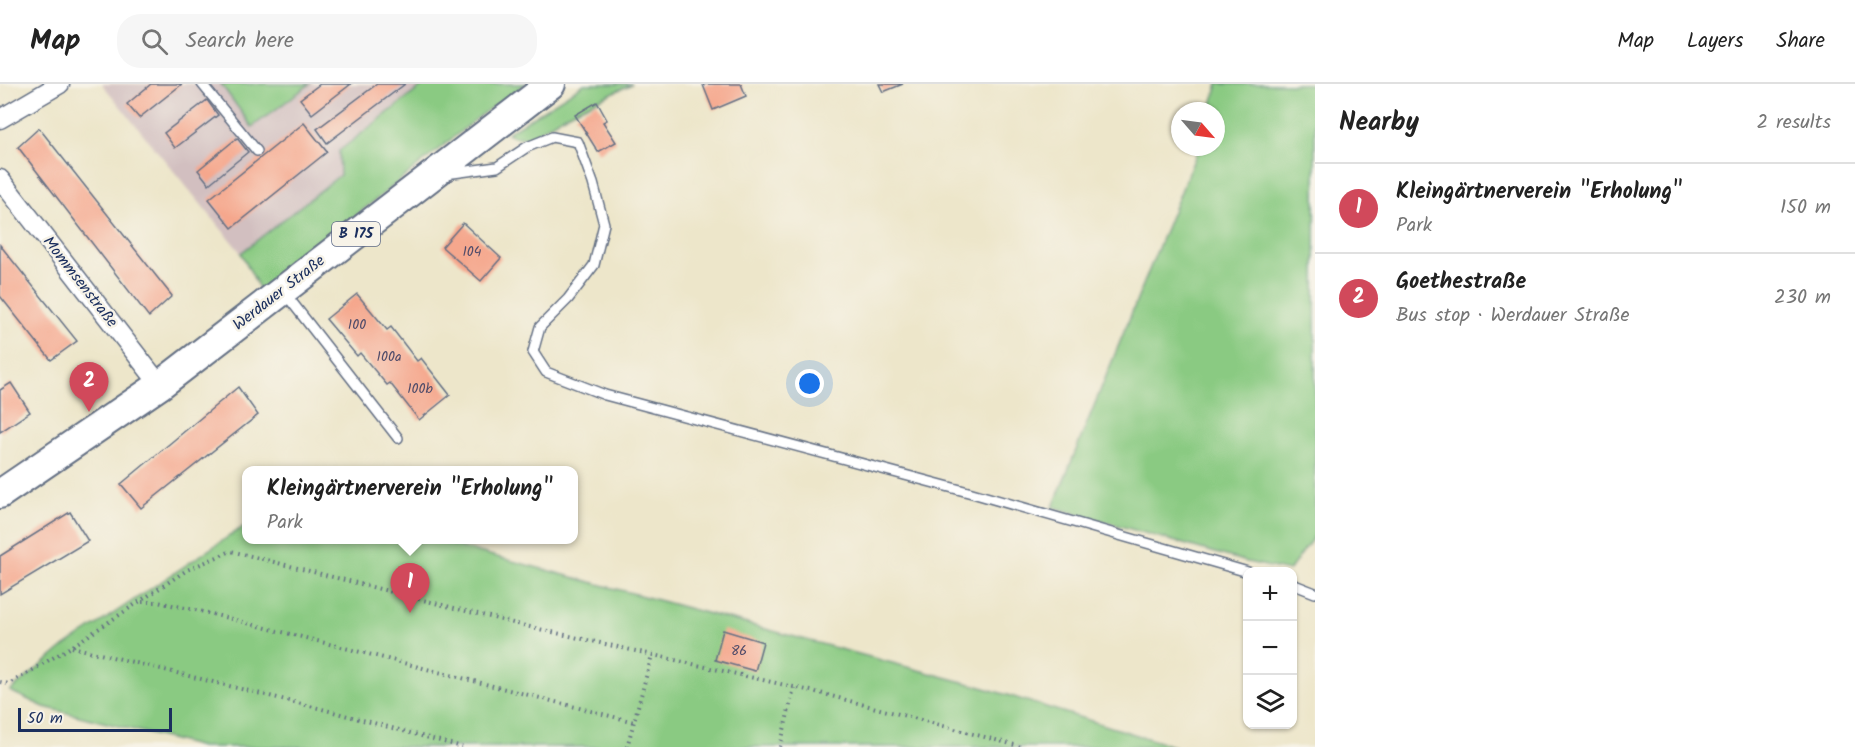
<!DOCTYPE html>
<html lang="en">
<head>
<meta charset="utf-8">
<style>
  body { margin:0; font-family:Kalam,sans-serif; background:#f6f6f6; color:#222 }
  .controls { position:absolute; right:18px; bottom:18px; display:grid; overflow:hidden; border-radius:12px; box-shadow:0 2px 4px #0004 }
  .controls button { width:54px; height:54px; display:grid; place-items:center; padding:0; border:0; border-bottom:2px solid #e0e0e0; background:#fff; color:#222; font:30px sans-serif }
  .compass { position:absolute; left:1171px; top:18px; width:54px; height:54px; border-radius:50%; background:#fff; box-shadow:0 2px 4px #0004; rotate:118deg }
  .scale { position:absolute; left:18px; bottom:15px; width:154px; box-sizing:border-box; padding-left:6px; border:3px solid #1b2f5e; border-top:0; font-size:16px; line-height:21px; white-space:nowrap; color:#1b2f5e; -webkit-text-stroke:4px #f7f3e8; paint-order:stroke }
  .you { position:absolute; left:810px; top:300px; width:21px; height:21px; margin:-15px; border:4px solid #fff; border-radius:50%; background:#1a73e8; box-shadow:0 0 0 9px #1a73e833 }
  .badge { display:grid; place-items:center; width:39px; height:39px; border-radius:50%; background:#d1495b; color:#fff; font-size:20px; font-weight:700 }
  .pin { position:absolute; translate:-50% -50px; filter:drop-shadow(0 2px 3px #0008) }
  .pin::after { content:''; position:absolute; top:32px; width:21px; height:18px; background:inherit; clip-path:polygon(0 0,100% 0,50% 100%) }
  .popup { position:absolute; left:242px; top:382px; width:336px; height:78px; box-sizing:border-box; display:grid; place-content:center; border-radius:12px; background:#fff; filter:drop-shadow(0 2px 4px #0005); font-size:20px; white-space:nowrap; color:#767676 }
  .popup b { font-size:22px; color:#222 }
  .popup::after { content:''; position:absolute; left:50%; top:100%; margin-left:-12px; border:12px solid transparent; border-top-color:#fff }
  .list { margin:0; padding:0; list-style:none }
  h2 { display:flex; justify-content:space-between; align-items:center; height:78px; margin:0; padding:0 24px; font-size:26px }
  h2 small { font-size:20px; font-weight:400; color:#767676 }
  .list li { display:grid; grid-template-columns:39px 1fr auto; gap:18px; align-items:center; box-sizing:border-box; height:90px; padding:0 24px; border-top:2px solid #e0e0e0 }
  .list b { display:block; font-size:22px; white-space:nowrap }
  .list p { margin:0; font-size:20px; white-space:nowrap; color:#767676 }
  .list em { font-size:20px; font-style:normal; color:#767676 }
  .icon { flex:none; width:33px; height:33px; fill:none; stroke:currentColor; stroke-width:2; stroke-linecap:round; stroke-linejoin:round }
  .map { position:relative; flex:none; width:1315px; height:663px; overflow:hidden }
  header { display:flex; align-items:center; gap:36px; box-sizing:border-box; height:84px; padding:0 30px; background:#fff; border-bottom:2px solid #e0e0e0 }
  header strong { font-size:28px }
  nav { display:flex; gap:33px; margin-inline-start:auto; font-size:21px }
  .search { width:420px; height:54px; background:#f6f6f6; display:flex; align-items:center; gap:15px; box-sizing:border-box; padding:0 21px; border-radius:24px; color:#767676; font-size:22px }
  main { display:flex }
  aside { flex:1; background:#fff }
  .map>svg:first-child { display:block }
</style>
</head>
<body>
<header>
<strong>Map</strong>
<div class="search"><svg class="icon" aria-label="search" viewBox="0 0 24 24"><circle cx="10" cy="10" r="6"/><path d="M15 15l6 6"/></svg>Search here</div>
<nav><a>Map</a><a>Layers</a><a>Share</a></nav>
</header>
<main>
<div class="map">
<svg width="1315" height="663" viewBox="0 0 1315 663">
  <rect width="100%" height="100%" fill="#f7f3e8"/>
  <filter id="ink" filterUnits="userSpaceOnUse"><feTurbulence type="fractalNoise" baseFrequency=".0167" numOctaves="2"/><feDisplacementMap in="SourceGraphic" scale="12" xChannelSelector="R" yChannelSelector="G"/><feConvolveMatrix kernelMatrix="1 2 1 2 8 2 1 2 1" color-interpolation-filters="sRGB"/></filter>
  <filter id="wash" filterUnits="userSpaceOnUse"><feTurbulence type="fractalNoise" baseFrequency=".008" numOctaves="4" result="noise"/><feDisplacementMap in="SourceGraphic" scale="24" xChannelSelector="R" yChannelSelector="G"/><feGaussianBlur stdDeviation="1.35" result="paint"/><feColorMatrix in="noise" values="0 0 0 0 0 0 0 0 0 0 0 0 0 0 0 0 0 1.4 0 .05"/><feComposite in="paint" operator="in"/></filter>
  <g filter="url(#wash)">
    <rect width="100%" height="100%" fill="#ede6ca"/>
    <polygon fill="#d2bfc0" points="102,0 221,0 252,43 310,0 425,0 339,67 340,91 241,169"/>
    <g fill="#8aca82" stroke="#527c70" stroke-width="1.5">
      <polygon points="221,0 310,0 252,43"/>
      <polygon points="425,0 526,0 485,28 261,208 241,169 340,91 339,67"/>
      <polygon points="584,0 632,0 569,29 528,54 514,53 507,49"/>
      <polygon points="1218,0 1315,0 1315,451 1289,487 1247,478 1053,423 1199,63 1216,63 1216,27 1210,27"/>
      <polygon points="246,441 246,456 434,456 978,602 1176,663 201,663 44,623 10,607 65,562"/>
    </g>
    <g id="blocks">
      <g fill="#f5a78d">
        <polygon points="151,0 182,0 139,34 127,20"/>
        <polygon points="320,0 351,0 312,30 300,15"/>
        <polygon points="377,0 405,0 327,59 317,45"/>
        <polygon points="706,0 741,0 746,12 713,26 703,1"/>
        <polygon points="879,0 903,0 883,8"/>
        <polygon points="207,16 218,31 175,64 164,49"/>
        <polygon points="597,18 607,36 603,38 616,58 598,68 575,31"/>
        <polygon points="304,39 327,68 232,144 209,115"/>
        <polygon points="39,44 172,212 149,233 18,63"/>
        <polygon points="237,54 248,68 209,100 198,86"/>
        <polygon points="463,139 501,174 481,197 442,163"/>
        <polygon points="0,161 77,257 51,276 0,212"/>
        <polygon points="357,210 387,246 391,243 417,277 421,274 450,311 419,336 390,299 387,301 360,269 357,272 326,235"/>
        <polygon points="11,299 30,328 0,348 0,306"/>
        <polygon points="238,303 258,331 141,424 121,400"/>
        <polygon points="70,428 88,457 0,510 0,472"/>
        <polygon points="723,546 763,558 755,587 715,576"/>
      </g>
    </g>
  </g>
  <g filter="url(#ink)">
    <use href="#blocks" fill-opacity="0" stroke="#646f84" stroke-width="1.5"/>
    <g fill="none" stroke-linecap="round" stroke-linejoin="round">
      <defs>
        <g id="lane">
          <polyline points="202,0 257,67"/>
          <polyline points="453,89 497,83 527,63 552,53 578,58 593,99 604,140 594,181 568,215 540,243 533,268 546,288 605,311 972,409 1248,488"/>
          <polyline points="284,208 398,354"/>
          <polyline points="1292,500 1315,509"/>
        </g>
        <g id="street">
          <polyline points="0,35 60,0"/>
          <polyline points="0,95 160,301"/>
        </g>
        <polyline id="primary" points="0,410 160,301 551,0"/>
      </defs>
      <use href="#lane" stroke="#646f84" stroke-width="12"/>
      <use href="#street" stroke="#646f84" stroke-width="21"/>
      <use href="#primary" stroke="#646f84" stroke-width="32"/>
      <g stroke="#646f84" stroke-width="4" stroke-dasharray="1.5 4.5" stroke-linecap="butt">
        <polyline points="142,518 158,518 204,528 634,638"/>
        <polyline points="72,563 326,626 462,663"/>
        <polyline points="0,598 9,600 71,563 187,486 231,467 517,540 820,609 1022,663"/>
        <polyline points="627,663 652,571"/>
        <polyline points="780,663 794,604"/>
      </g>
      <use href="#lane" stroke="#fff" stroke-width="9"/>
      <use href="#street" stroke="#fff" stroke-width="18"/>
      <use href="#primary" stroke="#fff" stroke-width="28"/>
    </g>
  </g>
  <g text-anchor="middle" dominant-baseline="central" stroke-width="5" stroke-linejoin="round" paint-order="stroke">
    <g font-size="14" fill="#524d6a">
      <text x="472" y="168">104</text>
      <text x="357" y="241">100</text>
      <text x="389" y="273">100a</text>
      <text x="420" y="305">100b</text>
      <text x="739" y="567">86</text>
    </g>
    <rect fill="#f7f3e8" stroke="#5d6a87" stroke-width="1.5" x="332" y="138" width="48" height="24" rx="4.5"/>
    <g font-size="15" font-weight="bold" fill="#1b2f5e">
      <text x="356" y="150">B 175</text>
    </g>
    <g font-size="16" fill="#1b2f5e" stroke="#f7f3e8">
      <text transform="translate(80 198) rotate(52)">Mommsenstraße</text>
      <text transform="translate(279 209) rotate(-38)">Werdauer Straße</text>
    </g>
  </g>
</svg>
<div class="controls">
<button>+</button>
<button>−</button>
<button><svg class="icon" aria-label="layers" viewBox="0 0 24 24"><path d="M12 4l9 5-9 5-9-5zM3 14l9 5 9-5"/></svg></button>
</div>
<svg class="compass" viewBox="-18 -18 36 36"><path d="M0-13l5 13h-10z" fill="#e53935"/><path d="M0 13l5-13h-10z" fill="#767676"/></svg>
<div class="scale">50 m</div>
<div class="you"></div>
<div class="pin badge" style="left:410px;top:529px">1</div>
<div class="popup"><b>Kleingärtnerverein &quot;Erholung&quot;</b>Park</div>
<div class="pin badge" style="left:89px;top:328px">2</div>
</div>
<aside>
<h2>Nearby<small>2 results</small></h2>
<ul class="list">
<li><span class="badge">1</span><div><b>Kleingärtnerverein &quot;Erholung&quot;</b><p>Park</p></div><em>150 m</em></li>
<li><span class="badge">2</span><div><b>Goethestraße</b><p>Bus stop · Werdauer Straße</p></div><em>230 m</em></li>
</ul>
</aside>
</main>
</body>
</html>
